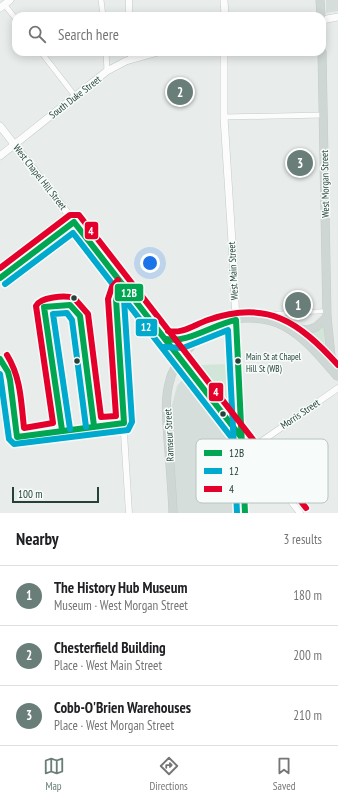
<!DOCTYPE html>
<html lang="en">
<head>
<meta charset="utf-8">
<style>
  body { margin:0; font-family:"PT Sans Narrow",sans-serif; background:#f6f6f6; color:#202124 }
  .scale { position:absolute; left:12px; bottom:10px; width:87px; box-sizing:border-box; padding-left:4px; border:2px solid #24423a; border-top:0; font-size:11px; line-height:14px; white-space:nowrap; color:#24423a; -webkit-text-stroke:3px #f7fbf9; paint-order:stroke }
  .you { position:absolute; left:150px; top:263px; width:14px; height:14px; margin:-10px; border:3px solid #fff; border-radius:50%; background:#1a73e8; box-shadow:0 0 0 6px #1a73e833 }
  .badge { display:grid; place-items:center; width:26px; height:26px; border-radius:50%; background:#697e78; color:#fff; font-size:13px; font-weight:700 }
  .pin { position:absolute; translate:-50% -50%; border:2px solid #fff; box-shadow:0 1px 4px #0006 }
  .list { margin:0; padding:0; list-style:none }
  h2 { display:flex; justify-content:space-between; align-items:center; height:52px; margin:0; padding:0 16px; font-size:17px }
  h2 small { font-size:13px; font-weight:400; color:#757577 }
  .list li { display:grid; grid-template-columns:26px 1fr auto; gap:12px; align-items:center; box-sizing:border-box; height:60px; padding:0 16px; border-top:1px solid #e0e0e0 }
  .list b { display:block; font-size:15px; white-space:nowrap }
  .list p { margin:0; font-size:13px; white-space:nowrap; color:#757577 }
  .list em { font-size:13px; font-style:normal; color:#757577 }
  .icon { flex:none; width:22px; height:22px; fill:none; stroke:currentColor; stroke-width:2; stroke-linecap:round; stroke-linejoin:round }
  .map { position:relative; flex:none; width:338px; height:513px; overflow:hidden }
  .search { position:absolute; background:#fff; box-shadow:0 2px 10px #0003; left:12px; right:12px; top:12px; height:44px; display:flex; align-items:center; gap:10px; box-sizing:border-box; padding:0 14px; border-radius:12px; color:#757577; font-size:15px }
  .sheet { height:232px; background:#fff }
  nav { display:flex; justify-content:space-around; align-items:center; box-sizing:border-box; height:56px; border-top:1px solid #e0e0e0; background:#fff; font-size:11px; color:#757577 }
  nav a { display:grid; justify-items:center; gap:2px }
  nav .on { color:#697e78 }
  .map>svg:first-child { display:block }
</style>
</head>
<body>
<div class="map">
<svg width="338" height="513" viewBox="0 0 338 513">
  <rect width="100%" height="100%" fill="#e8edeb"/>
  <g fill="#d6dedb">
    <polygon points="326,0 338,0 338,11 326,13"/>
    <polygon points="182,380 191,383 218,420 235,455 241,513 176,513 171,409 177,386"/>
  </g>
  <g fill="#d1e6d8">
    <polygon points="324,325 325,354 323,355 302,334"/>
    <polygon points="228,364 231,401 227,404 223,403 197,369 201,366 199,365"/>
  </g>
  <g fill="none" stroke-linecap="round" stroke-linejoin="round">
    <defs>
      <polyline id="pedestrian" points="266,320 272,314 327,311"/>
      <g id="minor">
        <polyline points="101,0 103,16"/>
        <polyline points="4,4 16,19"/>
        <polyline points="41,52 75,96"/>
        <polyline points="106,52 107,71"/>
        <polyline points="224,117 323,115"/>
        <polyline points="0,359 8,372 10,380 17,437"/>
      </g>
      <g id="tertiary">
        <polyline points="129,0 129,16"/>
        <polyline points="131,52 131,59"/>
        <polyline points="0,278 74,222"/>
        <polyline points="124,285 117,295 116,305 129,513"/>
        <polyline points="241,437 300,513"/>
        <polyline points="242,455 338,388"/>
      </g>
      <g id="secondary">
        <polyline points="224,0 225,16"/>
        <polyline points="0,8 10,0"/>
        <polyline points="322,20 338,17"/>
        <polyline points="224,52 224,117 233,258 245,513"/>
        <polyline points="0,126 241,437"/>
        <polyline points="0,156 107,71 126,61 158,52"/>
      </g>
      <g id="primary">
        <polyline points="320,0 321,16"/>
        <polyline points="322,52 327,317 331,356 335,371"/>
        <polyline points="286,327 308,330 316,327 327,317"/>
        <path d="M 166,339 C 183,343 192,334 207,330"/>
        <path d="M 173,513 C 172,489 170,464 168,440 C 167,421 164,399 170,380 C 172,370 178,364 183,356 C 190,347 199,336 208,329 C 227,315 264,315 284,326 C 305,337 322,359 337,376"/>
      </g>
    </defs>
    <use href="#pedestrian" stroke="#c5cac8" stroke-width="5"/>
    <use href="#minor" stroke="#c5cac8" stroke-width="6"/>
    <use href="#tertiary" stroke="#c5cac8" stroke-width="7"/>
    <use href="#secondary" stroke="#c3cbc8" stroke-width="8"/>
    <use href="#primary" stroke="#c3ccc9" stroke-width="9"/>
    <use href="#pedestrian" stroke="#fcfcfc" stroke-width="4"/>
    <use href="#minor" stroke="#fcfcfc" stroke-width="5"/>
    <use href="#tertiary" stroke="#fcfcfc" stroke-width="6"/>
    <use href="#secondary" stroke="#fcfcfc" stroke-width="7"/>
    <use href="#primary" stroke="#cfd7d5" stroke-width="8"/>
    <defs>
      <g id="bus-1">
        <polyline points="0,278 74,222 241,437"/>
        <path d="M 166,339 C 187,344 214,324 236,320 L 243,467"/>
        <polyline points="0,359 8,372 10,380 17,437 124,423 116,299 124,285"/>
        <polyline points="62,430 44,307 70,305 80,316 94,426"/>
        <polyline points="243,469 245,513"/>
      </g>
      <g id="bus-2">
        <polyline points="5,284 73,233 235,442"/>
        <polyline points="164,347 183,348 228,330 235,467"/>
        <polyline points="0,374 9,439 14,444 128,430 132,422 124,300 130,290"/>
        <polyline points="70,429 53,314 67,313 72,320 86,427"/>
        <polyline points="235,469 237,513"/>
      </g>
      <g id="bus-3">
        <polyline points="0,268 70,215 79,215 306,508"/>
        <path d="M 168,331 C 182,334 194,325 208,320 C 267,299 299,322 338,365"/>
        <path d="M 7,355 C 21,378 21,401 24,428 L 53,423 L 36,306 C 40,297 65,295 74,298 L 88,314 L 101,417 L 116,416 L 108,299 L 112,287 L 118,280"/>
      </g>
    </defs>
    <use href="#bus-1" stroke="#f7fbf9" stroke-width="9"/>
    <use href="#bus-2" stroke="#f7fbf9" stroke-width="9"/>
    <use href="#bus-3" stroke="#f7fbf9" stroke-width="9"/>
    <use href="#bus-1" stroke="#00a651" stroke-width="6"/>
    <use href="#bus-2" stroke="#00a9ce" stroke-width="6"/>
    <use href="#bus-3" stroke="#e4002b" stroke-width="6"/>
  </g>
  <g fill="#24423a" stroke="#f7fbf9" stroke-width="1.5">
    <circle cx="74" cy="298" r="3.5"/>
    <circle cx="77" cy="361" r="3.5"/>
    <circle cx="238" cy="361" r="3.5"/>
    <circle cx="223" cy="414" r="3.5"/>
  </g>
  <g text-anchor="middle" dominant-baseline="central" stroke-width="3" stroke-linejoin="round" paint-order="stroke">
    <g font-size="9" fill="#24423a" stroke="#f7fbf9" text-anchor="start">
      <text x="246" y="356">Main St at Chapel<tspan x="246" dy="12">Hill St (WB)</tspan></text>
    </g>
    <g font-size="10" fill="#24423a" stroke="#f7fbf9">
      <text transform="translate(75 97) rotate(-38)">South Duke Street</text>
      <text transform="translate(40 177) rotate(52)">West Chapel Hill Street</text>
      <text transform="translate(325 184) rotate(-91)">West Morgan Street</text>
      <text transform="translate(233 271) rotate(-93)">West Main Street</text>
      <text transform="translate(300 414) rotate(-34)">Morris Street</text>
      <text transform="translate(169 435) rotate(-93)">Ramseur Street</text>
    </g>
  </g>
  <rect x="196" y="439" width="132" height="64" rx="6" fill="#f7fbf9" stroke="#b8c4c0" stroke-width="1"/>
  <rect x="204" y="450" width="18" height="6" fill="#00a651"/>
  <rect x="204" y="468" width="18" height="6" fill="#00a9ce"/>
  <rect x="204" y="486" width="18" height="6" fill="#e4002b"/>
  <g font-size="11" fill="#24423a">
    <text x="229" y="457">12B</text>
    <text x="229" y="475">12</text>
    <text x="229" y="493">4</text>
  </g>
  <g stroke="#f7fbf9" stroke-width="1.5">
    <rect x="84" y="221" width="15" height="19" rx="4" fill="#e4002b"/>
    <rect x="114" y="283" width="30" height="19" rx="4" fill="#00a651"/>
    <rect x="135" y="318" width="23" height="19" rx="4" fill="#00a9ce"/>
    <rect x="208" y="382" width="16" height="20" rx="4" fill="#e4002b"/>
  </g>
  <g font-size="11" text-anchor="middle" font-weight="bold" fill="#fff">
    <text x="91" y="235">4</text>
    <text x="129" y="297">12B</text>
    <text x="146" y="331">12</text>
    <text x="216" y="396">4</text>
  </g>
</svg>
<div class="scale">100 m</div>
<div class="you"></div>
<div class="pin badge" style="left:298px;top:305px">1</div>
<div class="pin badge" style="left:180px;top:92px">2</div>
<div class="pin badge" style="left:300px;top:163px">3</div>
<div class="search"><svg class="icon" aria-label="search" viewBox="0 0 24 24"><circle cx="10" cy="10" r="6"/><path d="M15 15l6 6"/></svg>Search here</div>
</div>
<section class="sheet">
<h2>Nearby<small>3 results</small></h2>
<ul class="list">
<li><span class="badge">1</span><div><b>The History Hub Museum</b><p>Museum · West Morgan Street</p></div><em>180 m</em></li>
<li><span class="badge">2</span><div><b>Chesterfield Building</b><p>Place · West Main Street</p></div><em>200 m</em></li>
<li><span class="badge">3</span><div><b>Cobb-O'Brien Warehouses</b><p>Place · West Morgan Street</p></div><em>210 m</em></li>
</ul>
</section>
<nav>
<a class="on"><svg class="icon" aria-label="map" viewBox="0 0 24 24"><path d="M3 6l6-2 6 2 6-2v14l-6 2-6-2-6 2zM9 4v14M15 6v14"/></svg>Map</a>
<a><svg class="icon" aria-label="directions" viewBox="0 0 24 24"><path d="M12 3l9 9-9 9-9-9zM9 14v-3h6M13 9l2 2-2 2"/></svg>Directions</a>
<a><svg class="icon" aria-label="saved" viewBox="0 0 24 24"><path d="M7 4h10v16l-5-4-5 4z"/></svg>Saved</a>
</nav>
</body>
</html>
